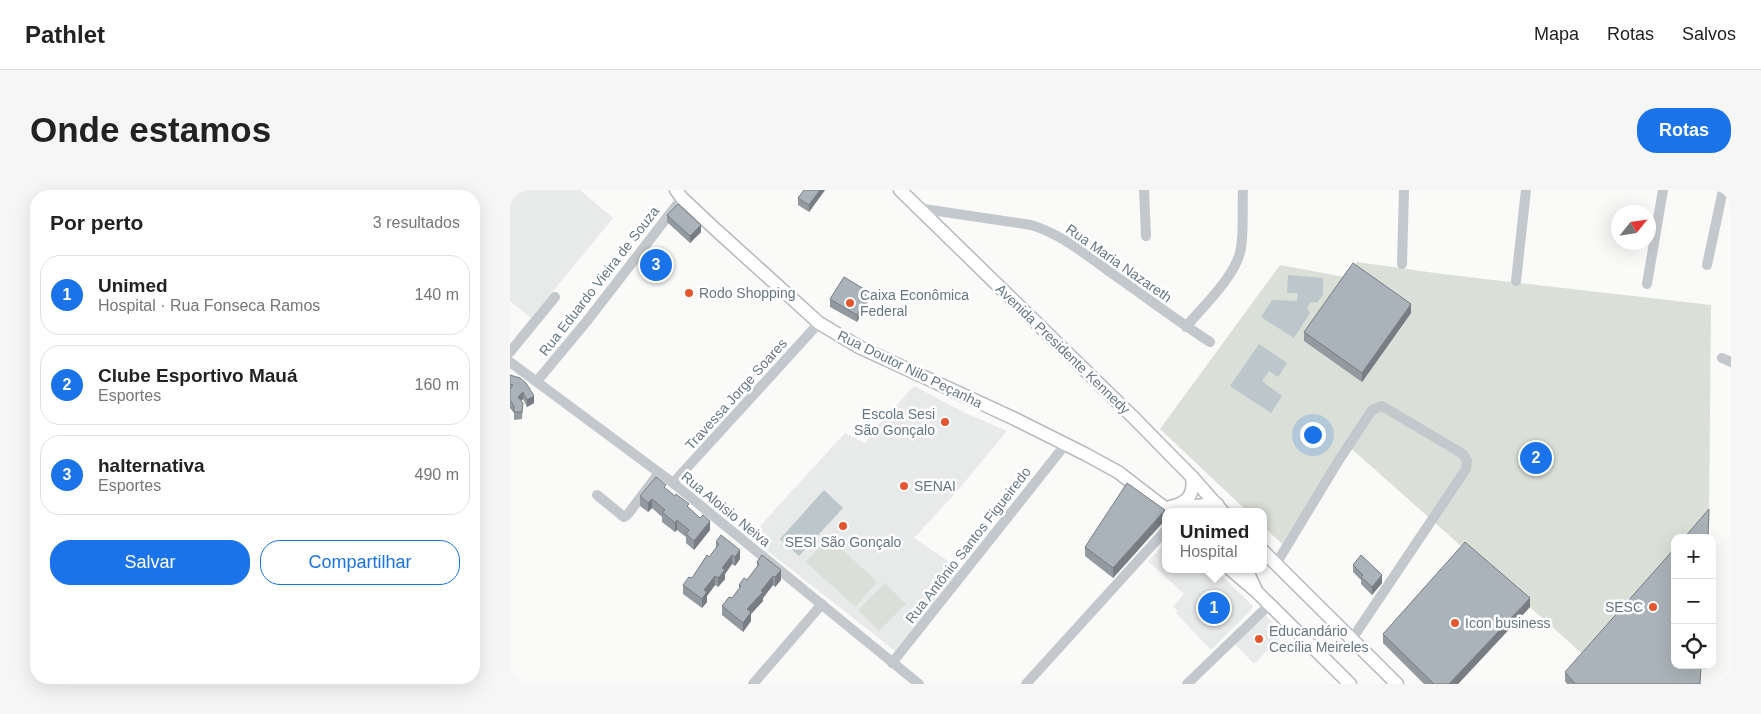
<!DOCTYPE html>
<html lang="pt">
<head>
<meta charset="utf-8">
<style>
  body { margin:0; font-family:Arial,sans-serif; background:#f6f6f6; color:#222 }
  .controls { position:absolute; right:15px; bottom:15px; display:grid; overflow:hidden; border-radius:10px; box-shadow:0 5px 20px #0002 }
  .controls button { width:45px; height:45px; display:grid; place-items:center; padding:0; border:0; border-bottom:1px solid #e0e0e0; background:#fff; color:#222; font:25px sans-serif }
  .compass { position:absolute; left:1101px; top:15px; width:45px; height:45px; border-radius:50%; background:#fff; box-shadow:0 5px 20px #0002; rotate:60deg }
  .you { position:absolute; left:802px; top:244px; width:18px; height:18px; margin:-12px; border:4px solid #fff; border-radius:50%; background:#1a73e8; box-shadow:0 0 0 8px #1a73e833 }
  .badge { display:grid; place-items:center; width:32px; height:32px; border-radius:50%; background:#1a73e8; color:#fff; font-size:16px; font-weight:700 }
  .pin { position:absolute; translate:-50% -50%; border:2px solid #fff; box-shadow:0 1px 5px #0006 }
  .popup { position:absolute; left:652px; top:318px; width:105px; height:65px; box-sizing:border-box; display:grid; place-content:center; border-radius:10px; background:#fff; filter:drop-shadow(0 1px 4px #0005); font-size:16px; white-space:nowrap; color:#767676 }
  .popup b { font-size:19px; color:#222 }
  .popup::after { content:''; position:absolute; left:50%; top:100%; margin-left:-10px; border:10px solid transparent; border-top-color:#fff }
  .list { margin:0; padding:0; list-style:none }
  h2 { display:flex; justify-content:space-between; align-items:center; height:65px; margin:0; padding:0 20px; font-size:21px }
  h2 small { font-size:16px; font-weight:400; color:#767676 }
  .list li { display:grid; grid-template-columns:32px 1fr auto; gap:15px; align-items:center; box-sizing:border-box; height:80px; margin:0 10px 10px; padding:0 10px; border:1px solid #e0e0e0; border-radius:20px }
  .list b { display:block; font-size:19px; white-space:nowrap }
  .list p { margin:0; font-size:16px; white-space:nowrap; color:#767676 }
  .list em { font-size:16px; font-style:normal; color:#767676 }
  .actions { display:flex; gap:10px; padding:15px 20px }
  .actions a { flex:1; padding:11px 0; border:1px solid #1a73e8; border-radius:20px; text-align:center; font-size:18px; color:#1a73e8 }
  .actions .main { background:#1a73e8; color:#fff }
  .icon { flex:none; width:28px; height:28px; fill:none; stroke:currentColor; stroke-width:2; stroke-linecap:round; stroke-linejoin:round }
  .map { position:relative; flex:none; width:1221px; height:494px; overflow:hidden; border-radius:20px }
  header { display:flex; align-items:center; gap:30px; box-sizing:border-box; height:70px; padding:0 25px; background:#fff; border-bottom:1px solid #e0e0e0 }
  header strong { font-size:24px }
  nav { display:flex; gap:28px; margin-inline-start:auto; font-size:18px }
  .intro { display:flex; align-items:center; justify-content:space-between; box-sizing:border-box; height:120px; padding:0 30px }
  h1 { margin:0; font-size:35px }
  .button { padding:12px 22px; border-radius:20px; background:#1a73e8; color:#fff; font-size:18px; font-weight:700 }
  main { display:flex; gap:30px; padding:0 30px }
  aside { flex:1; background:#fff; border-radius:20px; box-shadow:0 5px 20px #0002 }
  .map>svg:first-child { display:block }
</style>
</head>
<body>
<header>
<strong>Pathlet</strong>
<nav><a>Mapa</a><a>Rotas</a><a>Salvos</a></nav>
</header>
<div class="intro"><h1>Onde estamos</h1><a class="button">Rotas</a></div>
<main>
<aside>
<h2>Por perto<small>3 resultados</small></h2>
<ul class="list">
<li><span class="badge">1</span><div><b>Unimed</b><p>Hospital · Rua Fonseca Ramos</p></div><em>140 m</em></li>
<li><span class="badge">2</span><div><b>Clube Esportivo Mauá</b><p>Esportes</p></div><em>160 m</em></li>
<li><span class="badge">3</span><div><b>halternativa</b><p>Esportes</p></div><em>490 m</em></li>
</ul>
<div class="actions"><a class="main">Salvar</a><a>Compartilhar</a></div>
</aside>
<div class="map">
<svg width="1221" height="494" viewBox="0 0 1221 494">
  <rect width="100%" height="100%" fill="#fafaf8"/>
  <g fill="#e8e9e9">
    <polygon points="0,0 70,0 103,28 21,128 0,111"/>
    <polygon points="404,196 455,223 497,241 449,299 404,348 450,379 385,461 240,347 335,243 355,253 370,233"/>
    <polygon points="655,353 655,379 705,379 743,416 741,420 701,460 666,423 668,421 663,417 674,404 638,371"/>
    <polygon points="754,424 774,444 744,474 725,454"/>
  </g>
  <g fill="#dadfd7">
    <polygon points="847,72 932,84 1201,115 1199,328 1182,348 1165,348 1165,367 1076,467 835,253 772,354 753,336 753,322 738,322 650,239 770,75 834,87"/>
    <polygon points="319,347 367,392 345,417 296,372"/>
    <polygon points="375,393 396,414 369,441 348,420"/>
  </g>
  <g fill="#bbc7cb">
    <polygon points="778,85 813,88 813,105 807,113 801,112 797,118 800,123 784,148 751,127 762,110 787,111 788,103 777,103"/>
    <polygon points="749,154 777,173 768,187 759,181 752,191 772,206 761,223 720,196"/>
    <polygon points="314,300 333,318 289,366 270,349"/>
  </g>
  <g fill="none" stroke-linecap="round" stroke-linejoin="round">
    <defs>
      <g id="major">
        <polyline points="166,0 172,8 205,39 309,133 349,157 505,229 575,264 608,282 660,322"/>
        <polyline points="390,0 622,226 682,287 713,322"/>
        <path d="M 656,318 C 675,314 685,308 682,287"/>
        <polyline points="675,322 685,316 707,314"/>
        <polyline points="753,361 887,494"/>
        <polyline points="720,379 747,402 840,494"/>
        <polyline points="736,379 746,400"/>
      </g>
    </defs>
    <use href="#major" stroke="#b5babe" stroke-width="15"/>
    <g stroke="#c3c8cc" stroke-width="10">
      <polyline points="634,0 636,46"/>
      <path d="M 407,18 L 521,35 C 551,44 575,64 600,82 C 633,105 666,130 700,152"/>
      <polyline points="892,74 894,0"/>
      <polyline points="1197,75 1213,0"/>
      <polyline points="1006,91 1016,0"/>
      <polyline points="1137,94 1153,0"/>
      <path d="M 676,137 C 693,116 727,85 731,58 C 734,39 732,19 733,0"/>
      <polyline points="0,162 45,107"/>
      <polyline points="1212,168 1221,172"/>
      <polyline points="0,172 163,293 409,494"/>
      <polyline points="27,191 77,131 172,8"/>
      <polyline points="163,293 309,133"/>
      <polyline points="87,305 114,327 118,324 149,283"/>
      <polyline points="766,374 829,270 862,220 872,216 953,264 957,271 956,279 842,449"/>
      <polyline points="382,473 555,255"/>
      <polyline points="243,494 312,414"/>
      <polyline points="516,494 655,341"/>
      <polyline points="677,494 759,415"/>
    </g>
    <use href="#major" stroke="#fff" stroke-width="12"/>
  </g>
  <g fill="#929a9f">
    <polygon points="294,0 315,0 299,22 288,15 288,8"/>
    <polygon points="157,25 191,42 180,53 157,32"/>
    <polygon points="320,109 359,109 347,132 320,117"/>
    <polygon points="901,123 852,192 794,151 794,142"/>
    <polygon points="0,185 24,213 17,217 13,209 11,211 13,213 12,229 4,230 4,223 0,218"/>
    <polygon points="156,299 179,318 200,340 184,360 176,353 176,347 167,340 165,342 152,332 152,327 142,318 138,322 130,316 130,306"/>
    <polygon points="655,330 603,388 575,366 575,357"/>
    <polygon points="206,352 230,369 225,376 222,374 215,384 215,389 208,397 205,395 197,406 197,412 192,418 173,404 173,395 182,388 206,359"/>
    <polygon points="247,372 271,390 265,397 263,395 253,408 253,411 241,424 241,431 233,442 212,425 212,416 222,408 229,399 229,395 237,390 247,377"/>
    <polygon points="843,375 872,393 862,405 851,394 851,390 843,382"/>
    <polygon points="1020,417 948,494 914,494 873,453 873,444"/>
    <polygon points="1055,482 1190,494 1057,494 1055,491"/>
  </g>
  <g fill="#777d82">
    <polygon points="310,0 315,0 299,22 299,15"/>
    <polygon points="191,35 191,42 180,53 180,46"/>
    <polygon points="359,102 359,109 347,132 347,125"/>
    <polygon points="901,114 901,123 852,192 852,183"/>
    <polygon points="13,202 13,209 8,214 8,207"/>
    <polygon points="24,206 24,213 17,217 17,210"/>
    <polygon points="142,309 142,318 138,322 138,313"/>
    <polygon points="655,320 655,330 603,388 603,378"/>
    <polygon points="167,330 167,340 165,342 165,333"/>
    <polygon points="200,331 200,340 184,360 184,351"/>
    <polygon points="230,360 230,369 225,376 225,367"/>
    <polygon points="222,365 222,374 215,384 215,389 208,397 208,388 212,378"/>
    <polygon points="271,380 271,390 265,397 265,387"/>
    <polygon points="872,385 872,393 862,405 862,397"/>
    <polygon points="205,386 205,395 197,406 197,412 192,418 192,409 194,400"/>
    <polygon points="263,386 263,395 253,408 253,411 241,424 241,431 233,442 233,433 237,419"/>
    <polygon points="1020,408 1020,417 948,494 939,494"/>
  </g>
  <g fill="#aab3b9" stroke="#777d82">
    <polygon points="294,0 310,0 299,15 288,8"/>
    <polygon points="168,14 191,35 180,46 157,25"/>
    <polygon points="843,73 901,114 852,183 794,142"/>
    <polygon points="334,87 359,102 347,125 320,109"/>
    <polygon points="0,185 10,188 16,193 24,206 17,210 13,202 8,207 13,213 12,222 4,222 4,216 0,210 0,199 3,195 0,194"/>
    <polygon points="146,287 156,295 154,297 165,306 166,304 179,314 177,316 190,328 193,325 200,331 184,351 176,344 179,340 167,330 165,333 152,322 155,320 142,309 138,313 130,306"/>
    <polygon points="617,293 655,320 603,378 575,357"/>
    <polygon points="1199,319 1198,348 1174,348"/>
    <polygon points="211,345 230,360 225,367 222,365 212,378 215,380 208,388 205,386 194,400 197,402 192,409 173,395 179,387 182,388 197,365 199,367 209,354 206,352"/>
    <polygon points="955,352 1020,408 939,494 924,494 873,444"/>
    <polygon points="1165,358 1165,475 1191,475 1190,494 1065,494 1055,482"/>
    <polygon points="252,365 271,380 265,387 263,386 251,401 253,402 237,419 241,422 233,433 212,416 219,407 222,408 231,396 229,395 234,388 237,390 249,374 247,372"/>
    <polygon points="851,365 872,385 862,397 851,387 853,385 843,375"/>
  </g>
  <g fill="#e4572e" stroke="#fff" stroke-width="2">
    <circle cx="179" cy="103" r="5"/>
    <circle cx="340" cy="113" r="5"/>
    <circle cx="435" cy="232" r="5"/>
    <circle cx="394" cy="296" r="5"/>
    <circle cx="333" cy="336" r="5"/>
    <circle cx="1143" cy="417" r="5"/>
    <circle cx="945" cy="433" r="5"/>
    <circle cx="749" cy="449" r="5"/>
  </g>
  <g text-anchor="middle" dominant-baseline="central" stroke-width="5" stroke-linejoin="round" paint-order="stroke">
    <g font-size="14" fill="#657683" stroke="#fff">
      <text transform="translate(609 73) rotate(35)">Rua Maria Nazareth</text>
      <text transform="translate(89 91) rotate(-52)">Rua Eduardo Vieira de Souza</text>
      <text transform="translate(553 159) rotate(44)">Avenida Presidente Kennedy</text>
      <text transform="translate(400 179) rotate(26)">Rua Doutor Nilo Peçanha</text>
      <text transform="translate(226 204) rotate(-48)">Travessa Jorge Soares</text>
      <text transform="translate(216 319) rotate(39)">Rua Aloisio Neiva</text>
      <text transform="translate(458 355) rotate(-52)">Rua Antônio Santos Figueiredo</text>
    </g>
    <g font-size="14" fill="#657683" stroke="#fff" text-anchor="start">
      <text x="189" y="103">Rodo Shopping</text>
      <text x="350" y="105">Caixa Econômica<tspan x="350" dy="16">Federal</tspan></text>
      <text x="425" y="224" text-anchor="end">Escola Sesi<tspan x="425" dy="16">São Gonçalo</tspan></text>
      <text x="404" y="296">SENAI</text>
      <text x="333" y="352" text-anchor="middle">SESI São Gonçalo</text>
      <text x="1133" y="417" text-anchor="end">SESC</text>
      <text x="955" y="433">Icon business</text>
      <text x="759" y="441">Educandário<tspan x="759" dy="16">Cecília Meireles</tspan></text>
    </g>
  </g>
</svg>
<div class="controls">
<button>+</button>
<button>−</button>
<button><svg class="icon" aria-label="locate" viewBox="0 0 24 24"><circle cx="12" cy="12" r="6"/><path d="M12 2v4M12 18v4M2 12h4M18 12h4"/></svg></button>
</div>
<svg class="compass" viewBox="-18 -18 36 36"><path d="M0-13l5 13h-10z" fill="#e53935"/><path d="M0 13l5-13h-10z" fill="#767676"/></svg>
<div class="you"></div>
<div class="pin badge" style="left:704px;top:418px">1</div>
<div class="popup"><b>Unimed</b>Hospital</div>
<div class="pin badge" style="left:1026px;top:268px">2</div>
<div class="pin badge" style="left:146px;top:75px">3</div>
</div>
</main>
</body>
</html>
